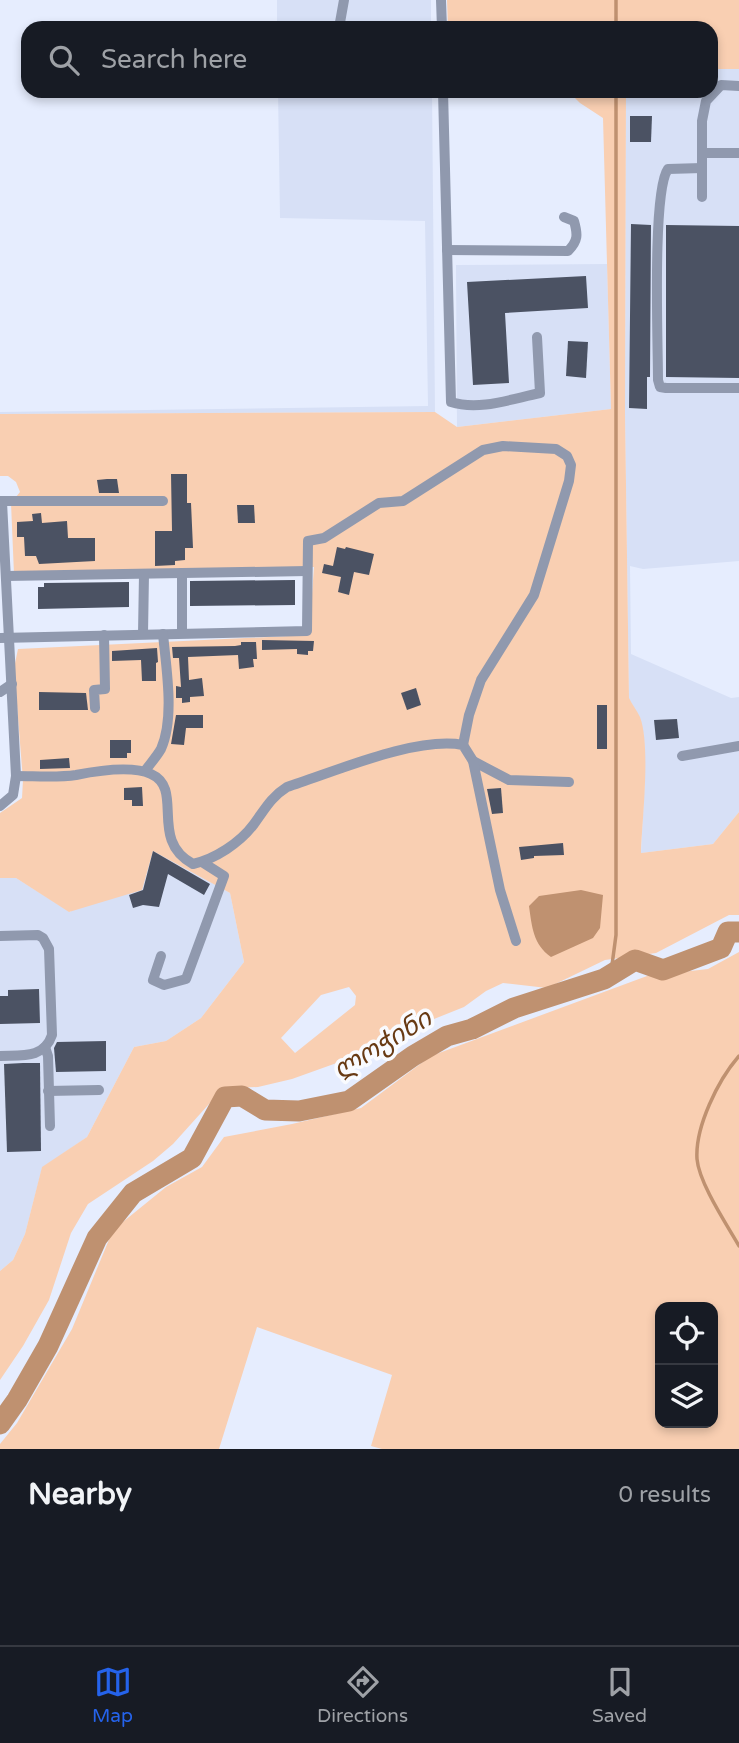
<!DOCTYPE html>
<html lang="en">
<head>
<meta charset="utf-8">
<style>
  body { margin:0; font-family:"Varela Round","Noto Sans Georgian",sans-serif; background:#242831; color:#f1f3f6 }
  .controls { position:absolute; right:21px; bottom:21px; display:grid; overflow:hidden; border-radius:14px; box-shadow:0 4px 10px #0003 }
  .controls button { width:63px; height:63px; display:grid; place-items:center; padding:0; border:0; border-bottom:2px solid #363941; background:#171b24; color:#f1f3f6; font:35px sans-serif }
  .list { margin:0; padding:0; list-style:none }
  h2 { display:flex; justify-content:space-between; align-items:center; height:91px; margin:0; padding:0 28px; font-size:30px }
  h2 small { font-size:23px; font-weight:400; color:#9ea1a6 }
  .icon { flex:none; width:38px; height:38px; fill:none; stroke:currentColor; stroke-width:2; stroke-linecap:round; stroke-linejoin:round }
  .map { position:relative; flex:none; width:739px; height:1449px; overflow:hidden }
  .search { position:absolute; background:#171b24; box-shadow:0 4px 10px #0003; left:21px; right:21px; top:21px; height:77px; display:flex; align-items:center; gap:18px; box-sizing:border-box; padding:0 24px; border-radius:21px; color:#9ea1a6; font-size:26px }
  .sheet { height:196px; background:#171b24 }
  nav { display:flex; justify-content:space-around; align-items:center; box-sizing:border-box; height:98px; border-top:2px solid #363941; background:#171b24; font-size:19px; color:#9ea1a6 }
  nav a { display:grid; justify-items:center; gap:4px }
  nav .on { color:#2563eb }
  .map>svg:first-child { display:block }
</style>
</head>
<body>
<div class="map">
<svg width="739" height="1449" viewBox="0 0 739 1449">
  <rect width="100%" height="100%" fill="#e6edfe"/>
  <g fill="#d7e0f6">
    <rect x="277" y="0" width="154" height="28"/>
    <polygon points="711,69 739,69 739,561 643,569 630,566 631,654 731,698 739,697 739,812 713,844 641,853 645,777 644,737 640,718 629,699 625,413 626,91 711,91"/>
    <polygon points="278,91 432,91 435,412 0,414 0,412 428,406 425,221 280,218"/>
    <polygon points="607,264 611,409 457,427 456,265"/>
    <polygon points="153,850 230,893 244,962 201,1018 166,1041 134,1047 87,1137 42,1168 25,1234 13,1260 0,1271 0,878 16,878 70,912"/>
  </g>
  <g fill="#f9cfb2" fill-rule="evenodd">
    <polygon points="447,0 739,0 739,69 711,69 711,28 448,28"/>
    <path d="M 568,91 L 626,91 L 625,413 L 629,698 C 632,704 637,711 640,717 C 651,746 642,820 641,853 L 713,844 L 739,812 L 739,915 L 729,915 L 656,953 L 605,960 L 547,988 L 503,983 L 486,991 L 464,1007 L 429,1021 L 398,1041 L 292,1079 L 258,1087 L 233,1088 L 218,1094 L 173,1144 L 153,1161 L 88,1204 L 71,1233 L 49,1300 L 23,1346 L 0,1380 L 0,1271 L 13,1260 L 25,1234 L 42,1167 L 87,1137 L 134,1047 L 166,1041 L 201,1018 L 244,962 L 230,893 L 153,851 L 142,890 L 69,912 L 16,878 L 0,878 L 0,813 L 22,798 L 23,780 L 14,668 L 18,649 L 309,635 L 314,567 L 14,574 L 11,503 L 20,492 L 16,482 L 8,476 L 0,476 L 0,414 L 435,412 L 457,427 L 611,409 L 603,118 L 580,103 ZM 349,987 L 356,996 L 355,1005 L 295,1053 L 281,1038 L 321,995 Z"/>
    <path d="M 739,952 L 739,1449 L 382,1449 L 371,1446 L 392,1375 L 257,1327 L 219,1449 L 0,1449 L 0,1444 L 17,1423 L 72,1329 L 113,1230 L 166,1187 L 202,1167 L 224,1137 L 292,1124 L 361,1108 L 431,1056 L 647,976 L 708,969 ZM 660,1307 L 713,1307 L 713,1423 L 660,1423 Z"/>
  </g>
  <path fill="#bf9170" d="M 581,890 L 603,895 L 600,928 L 593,938 L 551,957 C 533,944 532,927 529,906 L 539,896 Z"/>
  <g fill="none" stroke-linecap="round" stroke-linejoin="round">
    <g stroke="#bf9170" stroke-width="3.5">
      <polyline points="616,0 616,28"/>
      <polyline points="604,979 612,965 616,935 616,91"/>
      <path d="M 739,1056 C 718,1080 695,1127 697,1159 C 699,1183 727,1225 739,1246"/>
    </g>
    <polyline stroke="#bf9170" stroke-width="21" points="0,1424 17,1400 48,1346 97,1238 133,1193 192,1158 225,1097 242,1096 265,1110 299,1111 349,1101 413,1056 447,1036 472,1029 514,1008 604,979 635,960 663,970 721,948 728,932 739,932"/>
  </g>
  <g fill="#4b5263">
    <polygon points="630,116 652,116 651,142 630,142"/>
    <polygon points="631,224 651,225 650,377 647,377 647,409 629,408"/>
    <polygon points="666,225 739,226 739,378 666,377"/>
    <polygon points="586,276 588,308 505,313 509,383 473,385 467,282"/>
    <polygon points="568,341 588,342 586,378 566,376"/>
    <polygon points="171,474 187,474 187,503 191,503 193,548 185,548 185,560 175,561 175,565 155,566 155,531 172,531"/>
    <polygon points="107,479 117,479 119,493 99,493 97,480"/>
    <polygon points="237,505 254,505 255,523 238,523"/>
    <polygon points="41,513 42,523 67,521 68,538 95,538 95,561 39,564 36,556 25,556 24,537 17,537 17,522 33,521 32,514"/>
    <polygon points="337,547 345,549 346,547 374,554 369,575 354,572 349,595 338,592 341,577 322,573 324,564 333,566"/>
    <polygon points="295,580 295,605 190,606 190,581"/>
    <polygon points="129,582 129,607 38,609 38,587 44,587 44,583"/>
    <polygon points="262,640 314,641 313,651 308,651 308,655 297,654 297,649 262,650"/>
    <polygon points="241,642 256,642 257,659 253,659 254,667 239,669 238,655 188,657 189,680 202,678 204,696 190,697 190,702 182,703 182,698 176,698 176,686 181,687 179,658 173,658 172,647 235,646 241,645"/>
    <polygon points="157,648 158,662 156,663 156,681 142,681 141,660 112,661 112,651"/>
    <polygon points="416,688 421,705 407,710 401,693"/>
    <polygon points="39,692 86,693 88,710 39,710"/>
    <rect x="597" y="705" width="10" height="44"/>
    <polygon points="176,715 203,715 203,728 186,728 184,745 171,744"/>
    <polygon points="677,719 679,738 656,740 654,720"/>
    <polygon points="110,740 131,740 131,753 127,753 127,758 110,758"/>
    <polygon points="69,758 70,768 40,769 40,760"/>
    <polygon points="142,787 143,806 132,806 132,800 124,800 124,788"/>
    <polygon points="501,788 503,813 492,814 487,789"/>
    <polygon points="563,843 564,855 534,856 534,858 521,860 519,847"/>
    <polygon points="153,851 210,884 204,895 168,874 159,907 143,905 133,908 129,895 143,890"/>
    <polygon points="39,989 40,1023 0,1024 0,996 8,996 8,990"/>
    <polygon points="106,1041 106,1071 56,1072 54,1048 57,1042"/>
    <polygon points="23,1063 40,1063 41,1151 7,1152 4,1064"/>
  </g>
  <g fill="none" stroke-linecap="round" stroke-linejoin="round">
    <g stroke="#9099ae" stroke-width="10">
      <polyline points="441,0 442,28"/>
      <polyline points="339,28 344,0"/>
      <path d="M 443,91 L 451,402 C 479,411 511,399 540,393 L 537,337"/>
      <polyline points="702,153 739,153"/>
      <path d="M 702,168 L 668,169 C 652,191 658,345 658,380 L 660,387 L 666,388 L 739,388"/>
      <polyline points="702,197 702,121 706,101 721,85 739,86"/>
      <path d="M 447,250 L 568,251 C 578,241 578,235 574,221 L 564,217"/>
      <polyline points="0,501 163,501"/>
      <polyline points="182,573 182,633"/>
      <polyline points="6,576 307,571"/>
      <polyline points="143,634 144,574"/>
      <polyline points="0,638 307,631 308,541 324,538 379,503 403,501 483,450 503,446 556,449 567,456 571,465 569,481 534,595 481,680 469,715 463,745"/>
      <polyline points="0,692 12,684"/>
      <polyline points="95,708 94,690 105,689 104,635"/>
      <polyline points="682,756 739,746"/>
      <polyline points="473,761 509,780 569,782"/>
      <path d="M 145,771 C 150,764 157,756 161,749 C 175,718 166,667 163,634"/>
      <path d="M 16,776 C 35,776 57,778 76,775 C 96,771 131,765 151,774 C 185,789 148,840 193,864 C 215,859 240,843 254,824 C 265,809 271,797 287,787 C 334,772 416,736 463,745 L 473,761 L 500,890 L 516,941"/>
      <polyline points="0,806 13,795 16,776 2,502"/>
      <path d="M 0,936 L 38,935 L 43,938 L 49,949 L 52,1035 C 44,1059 21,1055 0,1056"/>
      <polyline points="161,956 153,980 164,985 186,979 224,876 202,862"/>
      <polyline points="45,1047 48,1056 50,1126"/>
      <polyline points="48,1091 99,1090"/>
    </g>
  </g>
  <g text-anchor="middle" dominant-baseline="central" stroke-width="7" stroke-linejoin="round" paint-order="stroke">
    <g font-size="26" font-style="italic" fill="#683a13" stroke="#f9fbff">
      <text transform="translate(382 1044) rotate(-31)">ლოჭინი</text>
    </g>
  </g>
</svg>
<div class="controls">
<button><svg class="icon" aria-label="locate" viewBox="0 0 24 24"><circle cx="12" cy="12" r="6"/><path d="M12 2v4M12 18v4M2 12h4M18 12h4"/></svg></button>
<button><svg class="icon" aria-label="layers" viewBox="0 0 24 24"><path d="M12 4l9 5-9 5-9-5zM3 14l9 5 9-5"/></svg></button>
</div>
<div class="search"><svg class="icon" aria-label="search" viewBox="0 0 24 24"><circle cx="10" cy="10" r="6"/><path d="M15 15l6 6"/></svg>Search here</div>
</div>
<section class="sheet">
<h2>Nearby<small>0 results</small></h2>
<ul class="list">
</ul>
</section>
<nav>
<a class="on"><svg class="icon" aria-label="map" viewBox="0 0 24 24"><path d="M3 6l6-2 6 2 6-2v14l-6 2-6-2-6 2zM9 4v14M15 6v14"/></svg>Map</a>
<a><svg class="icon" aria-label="directions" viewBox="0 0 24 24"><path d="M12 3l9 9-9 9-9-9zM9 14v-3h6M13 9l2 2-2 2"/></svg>Directions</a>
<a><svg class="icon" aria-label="saved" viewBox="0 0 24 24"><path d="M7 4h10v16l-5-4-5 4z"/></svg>Saved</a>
</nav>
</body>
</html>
